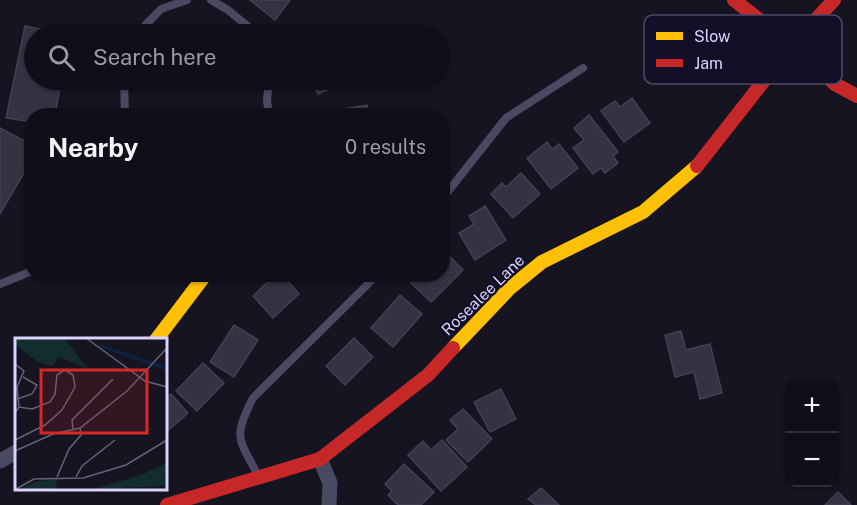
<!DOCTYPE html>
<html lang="en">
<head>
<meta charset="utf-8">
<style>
  body { margin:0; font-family:"Public Sans",sans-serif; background:#191822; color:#f1f3f6 }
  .controls { position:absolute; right:18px; bottom:18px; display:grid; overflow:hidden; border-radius:12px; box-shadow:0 2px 4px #0004 }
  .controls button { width:54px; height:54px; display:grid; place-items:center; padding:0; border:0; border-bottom:2px solid #302f38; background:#100f19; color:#f1f3f6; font:30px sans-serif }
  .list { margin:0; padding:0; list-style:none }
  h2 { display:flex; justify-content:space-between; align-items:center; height:78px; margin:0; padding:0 24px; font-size:26px }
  h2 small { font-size:20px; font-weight:400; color:#9c9ca2 }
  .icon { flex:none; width:33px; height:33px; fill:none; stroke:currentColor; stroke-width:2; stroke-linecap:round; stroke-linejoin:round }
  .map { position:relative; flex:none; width:857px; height:505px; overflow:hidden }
  .search { position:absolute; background:#100f19; box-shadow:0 2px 4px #0004; left:24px; top:24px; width:426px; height:66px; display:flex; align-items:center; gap:15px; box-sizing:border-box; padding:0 21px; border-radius:33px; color:#9c9ca2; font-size:22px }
  .panel { position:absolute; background:#100f19; box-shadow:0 2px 4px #0004; left:24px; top:108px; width:426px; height:174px; border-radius:24px }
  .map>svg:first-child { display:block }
</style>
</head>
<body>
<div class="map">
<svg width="857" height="505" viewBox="0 0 857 505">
  <rect width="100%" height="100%" fill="#161421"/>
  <g fill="#343243" stroke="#433f54" stroke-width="1.5">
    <polygon points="250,0 290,0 275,20"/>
    <polygon points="25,26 64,34 34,34 34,80 61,80 55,116 32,116 32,122 6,118"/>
    <polygon points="311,80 350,80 318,94"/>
    <polygon points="632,98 650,123 624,142 601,111 615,101 620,107"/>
    <polygon points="367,105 368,116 337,116 336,110"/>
    <polygon points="589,115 618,152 613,156 618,163 605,173 601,168 593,174 573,148 584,140 574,128"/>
    <polygon points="0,128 32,145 32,159 0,214"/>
    <polygon points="547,142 552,149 559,144 578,168 551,189 527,158"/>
    <polygon points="521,173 540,194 513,218 491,194 502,183 506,187"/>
    <polygon points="485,206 506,240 475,260 459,233 474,224 469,216"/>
    <polygon points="443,250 463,270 431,302 411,283 419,274 442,274"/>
    <polygon points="276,274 282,274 299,294 273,318 253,296"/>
    <polygon points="400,295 422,314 393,347 371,328"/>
    <polygon points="234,325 258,340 234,377 210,362"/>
    <polygon points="681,331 686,350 710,344 722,393 700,399 694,372 675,377 665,335"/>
    <polygon points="354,338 373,357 345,385 326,366"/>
    <polygon points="203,363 224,383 197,411 176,391"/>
    <polygon points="501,389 516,419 490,432 474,402"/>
    <polygon points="171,394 188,413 165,433 165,399"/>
    <polygon points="463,409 492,439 468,462 446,440 458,429 450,420"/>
    <polygon points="442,440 467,467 441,491 408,455 423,441 431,450"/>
    <polygon points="404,464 434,492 421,505 398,505 388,495 392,491 385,484"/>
    <polygon points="541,488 559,505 536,505 528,499"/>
    <polygon points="838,492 851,505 825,505"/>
  </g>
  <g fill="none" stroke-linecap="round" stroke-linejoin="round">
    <g stroke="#4a4962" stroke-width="8">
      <polyline points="211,0 228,10 257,34"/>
      <polyline points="137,34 161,9 187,0"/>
      <polyline points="124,80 125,116"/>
      <polyline points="269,80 267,100 269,116"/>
      <polyline points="442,199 506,118 583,68"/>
      <polyline points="0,284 32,271"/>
      <path d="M 259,477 C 239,439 232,438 253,398 L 378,274"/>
    </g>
    <g stroke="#4a4962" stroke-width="15">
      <polyline points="320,459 330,483 329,505"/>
      <polyline points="0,461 16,452"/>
    </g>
    <g stroke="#ffc107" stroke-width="14">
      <polyline points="156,340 206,274"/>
      <polyline points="453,348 510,288 542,262 643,212 697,166"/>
    </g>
    <g stroke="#c62828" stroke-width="14">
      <polyline points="734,0 792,45 835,84 857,96"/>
      <polyline points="697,166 792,45 834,0"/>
      <polyline points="167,505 320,459 428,375 453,348"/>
    </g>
  </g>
  <g text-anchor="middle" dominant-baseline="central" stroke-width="4.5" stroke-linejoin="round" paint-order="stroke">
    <g font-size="16" fill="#d9d4ff" stroke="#130f26">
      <text transform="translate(483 295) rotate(-44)">Rosealee Lane</text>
    </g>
  </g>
  <g transform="translate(15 338)">
    <rect width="152" height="152" fill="#161421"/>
    <path d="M 0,0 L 49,0 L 73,31 L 43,19 L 38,28 L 23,24 L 0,7 ZM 151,125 L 151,148 L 80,151 L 128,136 ZM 42,141 L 41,151 L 6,151 L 20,144 Z" fill="#132c2d"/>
    <path fill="none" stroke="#0d2144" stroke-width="3" d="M 84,7 L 152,31"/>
    <path fill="none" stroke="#64617a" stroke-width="1.5" d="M 71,0 L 130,43 L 152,49M 2,61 L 17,56 L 22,47 L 8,39M 0,75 L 4,69 L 2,49 L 9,33 L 0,26M 58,92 L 57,82 L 98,41M 0,102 L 30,87 L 47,72 L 60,49 L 58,37 L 50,32 L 42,37 L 40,56 L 35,64 L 17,71 L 4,69M 0,113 L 38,96 L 65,90 L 112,53 L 152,10M 42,139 L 54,111 L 66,97 L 65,90M 61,139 L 67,128 L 100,102M 1,151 L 19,141 L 68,140 L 111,127 L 152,102"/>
    <path fill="#d62828" fill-opacity="0.15" stroke="#d62828" stroke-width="3" d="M 26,32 L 132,32 L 132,95 L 26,95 Z"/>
    <rect width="152" height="152" fill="none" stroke="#d9d4ff" stroke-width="3"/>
  </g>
  <rect x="644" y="15" width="198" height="69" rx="9" fill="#130f26" stroke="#4e4a67" stroke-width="1.5"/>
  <rect x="656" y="32" width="27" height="8" fill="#ffc107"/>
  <rect x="656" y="59" width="27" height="8" fill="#c62828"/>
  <g font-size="16" fill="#d9d4ff">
    <text x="694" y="42">Slow</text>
    <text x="694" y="69">Jam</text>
  </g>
</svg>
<div class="controls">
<button>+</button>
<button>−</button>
</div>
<div class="search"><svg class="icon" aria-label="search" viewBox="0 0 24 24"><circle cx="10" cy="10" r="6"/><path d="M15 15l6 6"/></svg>Search here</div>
<section class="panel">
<h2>Nearby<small>0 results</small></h2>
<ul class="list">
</ul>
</section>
</div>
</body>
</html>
